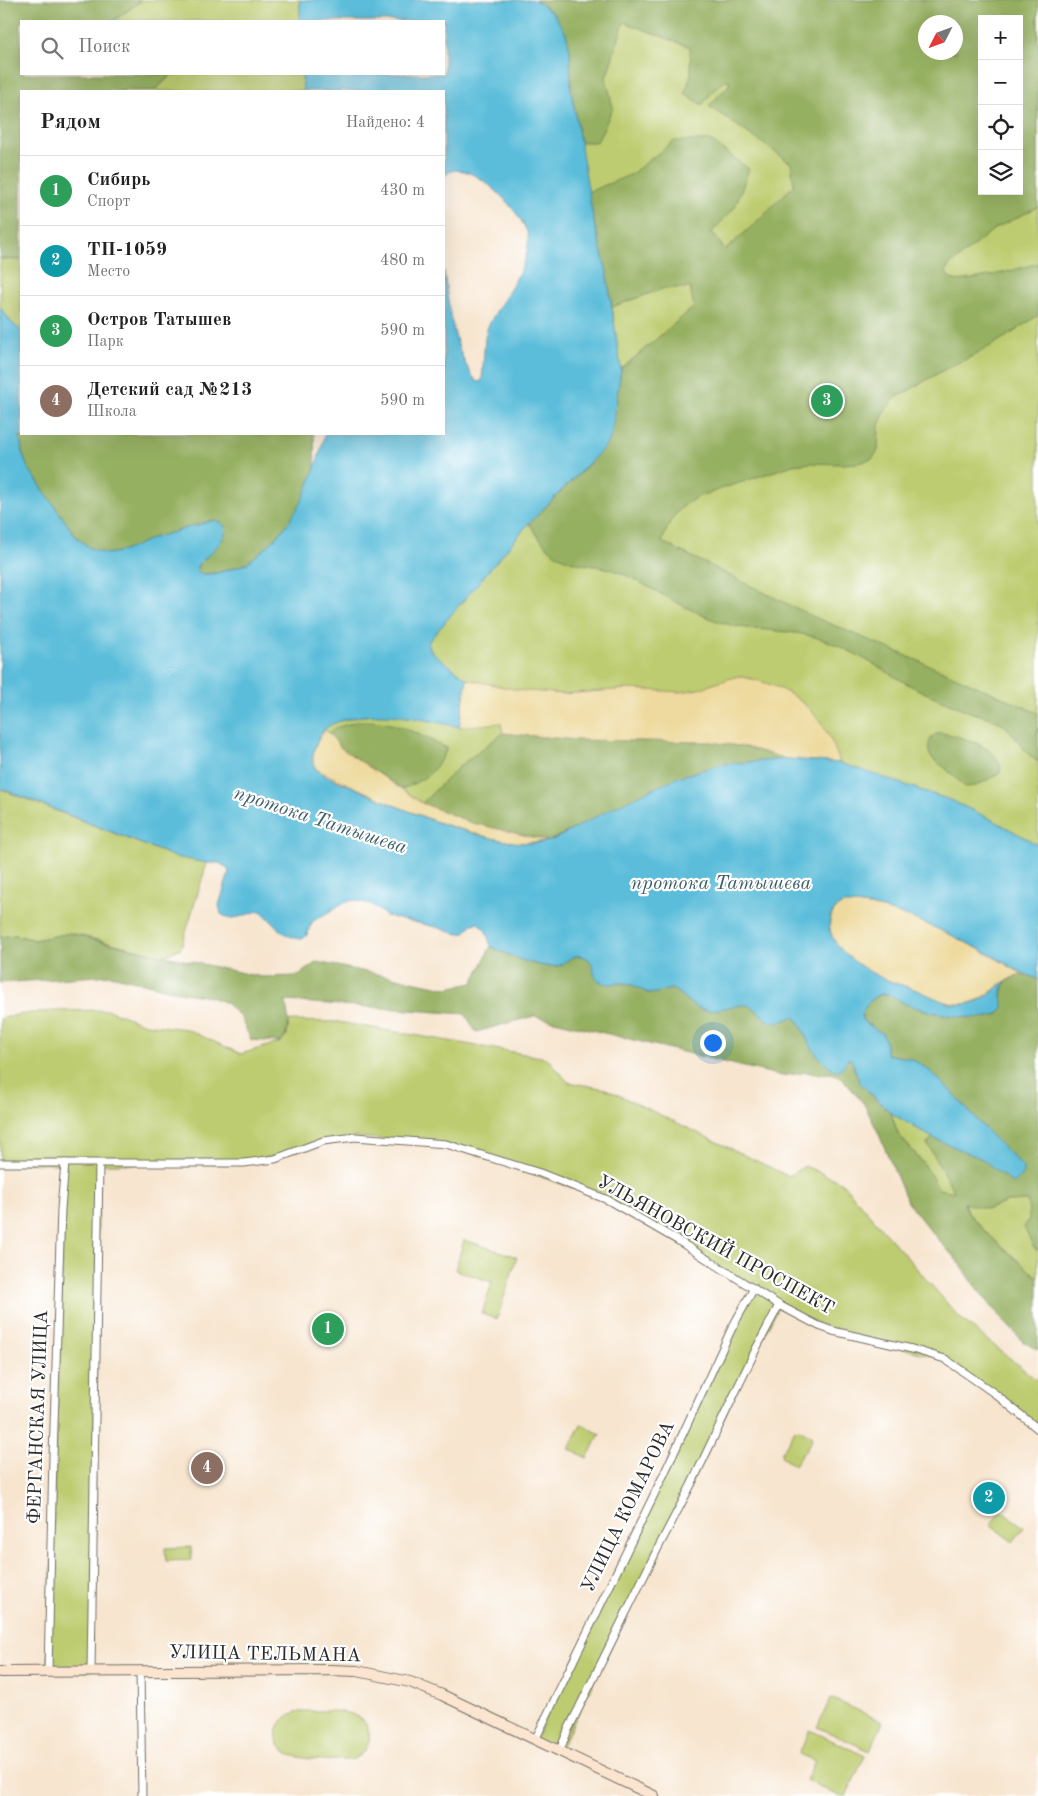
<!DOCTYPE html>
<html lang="ru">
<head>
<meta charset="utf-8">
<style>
  body { margin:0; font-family:"Old Standard TT",serif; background:#f6f6f6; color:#222 }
  .controls { position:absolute; right:15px; top:15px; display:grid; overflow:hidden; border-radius:0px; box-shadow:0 5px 20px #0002 }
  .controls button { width:45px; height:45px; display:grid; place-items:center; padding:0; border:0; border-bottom:1px solid #e0e0e0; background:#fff; color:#222; font:25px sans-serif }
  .compass { position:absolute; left:918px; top:15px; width:45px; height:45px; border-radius:50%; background:#fff; box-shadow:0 5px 20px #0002; rotate:228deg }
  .you { position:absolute; left:712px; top:1042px; width:18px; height:18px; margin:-12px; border:4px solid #fff; border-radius:50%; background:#1a73e8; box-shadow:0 0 0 8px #1a73e833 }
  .badge { display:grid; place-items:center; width:32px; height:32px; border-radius:50%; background:#0b8043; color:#fff; font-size:16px; font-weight:700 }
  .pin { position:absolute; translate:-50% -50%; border:2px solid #fff; box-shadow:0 1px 5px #0006 }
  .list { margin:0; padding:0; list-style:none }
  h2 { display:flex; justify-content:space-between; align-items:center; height:65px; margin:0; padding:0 20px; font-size:21px }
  h2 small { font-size:16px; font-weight:400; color:#767676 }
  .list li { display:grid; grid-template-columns:32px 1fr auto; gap:15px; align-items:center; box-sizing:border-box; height:70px; padding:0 20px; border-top:1px solid #e0e0e0 }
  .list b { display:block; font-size:19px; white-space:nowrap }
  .list p { margin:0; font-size:16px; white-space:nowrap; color:#767676 }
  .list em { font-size:16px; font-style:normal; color:#767676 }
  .icon { flex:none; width:28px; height:28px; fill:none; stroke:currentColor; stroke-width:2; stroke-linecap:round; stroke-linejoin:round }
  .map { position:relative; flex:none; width:1038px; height:1796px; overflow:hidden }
  .search { position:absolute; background:#fff; box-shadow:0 5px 20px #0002; left:20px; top:20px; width:425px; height:55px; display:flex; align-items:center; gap:12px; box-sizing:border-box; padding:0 18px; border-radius:0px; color:#767676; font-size:19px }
  .panel { position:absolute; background:#fff; box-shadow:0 5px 20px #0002; left:20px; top:90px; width:425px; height:345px; border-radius:0px }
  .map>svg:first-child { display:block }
</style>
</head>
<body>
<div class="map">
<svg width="1038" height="1796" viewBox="0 0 1038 1796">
  <rect width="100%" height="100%" fill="#fff"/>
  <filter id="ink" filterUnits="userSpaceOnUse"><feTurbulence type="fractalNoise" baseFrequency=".02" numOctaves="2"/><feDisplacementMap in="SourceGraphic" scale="10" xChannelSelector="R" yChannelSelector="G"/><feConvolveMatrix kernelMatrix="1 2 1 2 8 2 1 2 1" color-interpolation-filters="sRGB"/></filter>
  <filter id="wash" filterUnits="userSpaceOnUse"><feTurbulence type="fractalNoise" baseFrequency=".0096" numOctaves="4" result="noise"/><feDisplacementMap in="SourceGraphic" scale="20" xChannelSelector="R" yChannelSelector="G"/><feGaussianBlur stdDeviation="1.12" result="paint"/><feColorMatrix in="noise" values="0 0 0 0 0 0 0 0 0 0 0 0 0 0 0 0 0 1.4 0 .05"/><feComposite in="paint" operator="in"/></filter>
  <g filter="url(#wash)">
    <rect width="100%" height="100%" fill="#f7e5cf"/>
    <g fill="#bdcc6f" stroke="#747c4d" fill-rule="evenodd">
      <polygon points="142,0 300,0 300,21 113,21"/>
      <path d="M 535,0 L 1038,0 L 1038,845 L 993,820 L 950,800 L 840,763 L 549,841 L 517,843 L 313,757 L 324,730 L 331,723 L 358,717 L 379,714 L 391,714 L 459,726 L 467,679 L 432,652 L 428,645 L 429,641 L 529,523 L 591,462 L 621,369 L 606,268 L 594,223 L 554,14 ZM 982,19 L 1019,19 L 1019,191 L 982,191 ZM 926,22 L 956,22 L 956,52 L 926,52 Z"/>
      <polygon points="172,74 302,74 303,91 154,91"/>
      <polygon points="0,259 21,260 21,331 11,322 0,307"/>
      <polygon points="0,789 175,857 207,863 181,948 164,956 70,933 35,940 16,935 0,937"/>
      <path d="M 108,1010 L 145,1024 L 186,1029 L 241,1054 L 281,1042 L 287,1035 L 289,1021 L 338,1022 L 547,1058 L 568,1082 L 606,1089 L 788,1176 L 805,1166 L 841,1182 L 960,1318 L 1038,1381 L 1038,1429 L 945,1359 L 833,1331 L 779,1305 L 559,1752 L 535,1740 L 754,1288 L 608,1200 L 446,1144 L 355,1137 L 244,1163 L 99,1164 L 91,1671 L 48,1671 L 65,1164 L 0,1163 L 0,1019 C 34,1009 73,1011 108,1010 Z"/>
      <polygon points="891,1113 933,1138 927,1143 955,1192 939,1190 924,1164 898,1134"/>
      <path d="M 1028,1201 L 1033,1247 L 1038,1251 L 1038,1278 C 1023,1264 966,1220 964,1202 L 988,1209 L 1007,1202 Z"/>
      <polygon points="464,1240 517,1257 497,1319 482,1314 492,1282 455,1270"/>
      <polygon points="581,1424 600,1434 587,1458 569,1449"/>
      <polygon points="799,1429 811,1436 812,1440 795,1465 782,1458 781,1454 795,1430"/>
      <polygon points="1001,1511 1024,1527 1013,1542 990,1525"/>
      <polygon points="191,1547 192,1560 166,1561 165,1548"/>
      <polygon points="831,1698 883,1722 870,1751 817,1727"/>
      <path d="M 301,1711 C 321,1712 364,1705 369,1732 C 370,1738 369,1745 365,1750 C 362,1754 357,1757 353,1759 C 342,1762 293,1760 285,1752 C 267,1737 281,1713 301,1711 Z"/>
      <polygon points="810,1730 865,1756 846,1796 839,1796 806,1780 815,1761 799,1754"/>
    </g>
    <g fill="#96b062" stroke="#606e46" fill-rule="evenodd">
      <polygon points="0,0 142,0 113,21 21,21 21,74 172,74 154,91 21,91 21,260 0,259"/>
      <path d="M 535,0 L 1038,0 L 1038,207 L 994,229 L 948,267 L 946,272 C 948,276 949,279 954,280 C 967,283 1023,268 1038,263 L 1038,315 L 1014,332 L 977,354 L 949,367 L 896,398 L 886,409 L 879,425 L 878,451 L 872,459 L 858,463 L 844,464 L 810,463 L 793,465 L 697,497 C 676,510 670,518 662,542 L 814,617 L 943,671 L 1038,713 L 1038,762 C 1021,752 1016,731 999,722 C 990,717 979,715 970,712 C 954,705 937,698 921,691 C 889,675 858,652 824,640 C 795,629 764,632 734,626 C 692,616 659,590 621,573 C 602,564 581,567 563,558 C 547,550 538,537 529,523 L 591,462 L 612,432 L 621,369 L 694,307 L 690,288 L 665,288 L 612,307 L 606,268 L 594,223 L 588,192 L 630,175 L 674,141 L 711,141 L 749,169 L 735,207 L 712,232 L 725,250 L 750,228 L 794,185 L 791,163 L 709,106 L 729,85 L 729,79 L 715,88 L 702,105 L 685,93 L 691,74 L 690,47 L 624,22 L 606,78 L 613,108 L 597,142 L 580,142 L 571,89 L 570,51 L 554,14 ZM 982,19 L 1019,19 L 1019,191 L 982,191 ZM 926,22 L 956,22 L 956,52 L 926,52 Z"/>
      <polygon points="34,434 314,434 315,473 300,506 287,526 271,543 246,564 216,573 200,574 196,569 200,563 214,520 153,538 124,551 107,554 90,548 76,537 27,466 22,452 20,437"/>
      <path d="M 359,721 C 396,720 415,733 447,748 C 436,771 426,779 402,789 L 341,748 L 329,733 L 335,728 Z"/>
      <polygon points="503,733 578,740 712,742 746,747 787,759 723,764 678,777 549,841 472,823 422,803 461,765"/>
      <path d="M 939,733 C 956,734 1007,749 1000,773 L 976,786 L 965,787 C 959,781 952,774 945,768 C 941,764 933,761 930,755 C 926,747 930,735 939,733 Z"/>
      <path d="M 70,933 L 98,941 L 261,977 L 297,976 L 317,962 L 446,988 L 473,983 L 491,946 C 507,955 539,969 557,966 C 566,964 571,954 582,956 C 593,959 595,971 599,981 L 603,982 L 632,985 L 648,993 L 672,989 C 682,994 690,1006 701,1009 C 718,1013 736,1002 748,1005 C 756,1007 761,1015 767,1020 L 793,1017 C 802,1022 803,1033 808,1041 C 814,1053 825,1065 837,1071 L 842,1068 L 848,1059 L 852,1060 L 854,1070 L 870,1094 L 891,1113 L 898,1134 L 924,1164 L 939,1189 L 954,1192 L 927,1143 L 933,1138 L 972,1153 L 982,1159 L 1023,1167 L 985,1129 L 947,1087 L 929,1070 L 912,1059 L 886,1054 L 886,1043 L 873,1027 L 863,1021 C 858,1008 875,993 888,994 C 895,995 898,1000 905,1003 C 925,1013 978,1023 999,1014 C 1004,1002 1001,992 1006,981 L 1022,974 L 1038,979 L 1038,1251 L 1033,1247 L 1024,1227 L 1029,1219 L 1028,1201 L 1007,1202 L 988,1209 L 964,1203 C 966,1220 1023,1264 1038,1278 L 1038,1350 L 1023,1342 L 1002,1319 L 975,1286 L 962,1266 L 928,1228 L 907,1201 L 878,1132 L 864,1104 L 842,1078 L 831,1073 L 814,1074 L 807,1072 L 782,1076 L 534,1016 L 476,1032 L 465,1014 L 286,1001 C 287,1017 293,1028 281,1042 L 251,1040 L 241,1018 L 226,1003 L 211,997 L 184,993 L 111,975 L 0,983 L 0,937 L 16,935 L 35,940 Z"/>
    </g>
    <g fill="#eeda9e" stroke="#8c8264">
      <path d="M 738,676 C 793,686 823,710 840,763 L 787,759 L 746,747 L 712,742 L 578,740 L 503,733 L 501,723 L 459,727 L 467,679 L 518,690 L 562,694 L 628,689 L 681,692 L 698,689 Z"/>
      <path d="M 324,730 L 329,733 L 341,748 L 422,803 L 472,823 L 549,841 L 517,843 L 491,838 L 443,824 L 396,806 L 317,770 C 307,757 317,742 324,730 Z"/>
      <path d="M 845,903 C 903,906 973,944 1022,974 C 997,980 983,1008 954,1004 C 941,1002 930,996 918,991 C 908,986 896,984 885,980 C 865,972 827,947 830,923 C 831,912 836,907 845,903 Z"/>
    </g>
    <path fill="#5cbdda" stroke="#447482" d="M 300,0 L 535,0 L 554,14 L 566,33 L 570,51 L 571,89 L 594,223 L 606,268 L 621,369 L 612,432 L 609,441 L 603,449 L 529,523 L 429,641 L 428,645 L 432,652 L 467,679 L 459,727 C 422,719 388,710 351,718 C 333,723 323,725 316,744 C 313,751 310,762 316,769 C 322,776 343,783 353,787 C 404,810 458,834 514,842 C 526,844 544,843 555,839 L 614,807 L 678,777 L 723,764 L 787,759 L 840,763 L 950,800 L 993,820 L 1038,845 L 1038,979 C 1019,973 1005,962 987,953 C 947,933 894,905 849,904 C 843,903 837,906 833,912 C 815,939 864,971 885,979 C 895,984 906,986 917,990 C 929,995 940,1001 952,1004 C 959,1005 968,1004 975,1002 C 986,999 996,988 1006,981 C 1004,986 1001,990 1002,996 C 1002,1002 1006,1008 999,1013 C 985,1025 922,1011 906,1004 C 897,1000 892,993 882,994 C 871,996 865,1007 861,1016 L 863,1021 L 883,1034 L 886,1043 L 886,1054 L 912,1059 L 929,1070 L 947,1087 L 985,1129 L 1023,1167 L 1023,1173 L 1020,1178 L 1012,1183 L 982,1159 L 933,1138 L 891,1113 L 860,1083 L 851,1059 L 848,1059 L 842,1068 L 837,1071 C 825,1065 814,1053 808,1041 C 803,1033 802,1022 794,1017 C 788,1018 784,1021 779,1022 C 765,1025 761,1010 750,1006 C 739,1002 719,1012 704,1010 C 692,1008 683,995 672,989 C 664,989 658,995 650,993 C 641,992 634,984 625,983 C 616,982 606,987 598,980 C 590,974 597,960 582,956 C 571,954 566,964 557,966 C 539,969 507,955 491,946 L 486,931 L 478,923 L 472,924 L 465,933 L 459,934 L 436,927 L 386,916 L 371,904 L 354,900 L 345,902 L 312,922 L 307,935 L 302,939 C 282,938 275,923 261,911 C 247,912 234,924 221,914 L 219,905 L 228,876 L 229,871 L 226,867 L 219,863 L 207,863 L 175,857 L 0,788 L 0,307 L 11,322 L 21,331 L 22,434 L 20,437 L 22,452 L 27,466 L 76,537 L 90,548 L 107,554 L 124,551 L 153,538 L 214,520 C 245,528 205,557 197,566 L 197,572 C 205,576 218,573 227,570 C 233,568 239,567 245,564 C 251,561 257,554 263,550 C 300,518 313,479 325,434 L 444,434 L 444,271 C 449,308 453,350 476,381 L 479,382 L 482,380 L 485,338 L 488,326 C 500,302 532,264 528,236 C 525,214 464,149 444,177 L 444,91 L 303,91 L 302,74 L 444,74 L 444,21 L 300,21 Z"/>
  </g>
  <g filter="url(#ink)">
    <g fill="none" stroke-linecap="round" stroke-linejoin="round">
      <defs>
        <g id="street">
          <polyline points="0,1163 244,1163 275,1159 323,1141 355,1137 446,1144 540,1173 608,1200 677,1240 779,1305 819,1326 833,1331 912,1349 945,1359 994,1393 1038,1429"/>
          <polyline points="48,1671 53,1457 61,1209 65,1163"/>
          <polyline points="91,1671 99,1164"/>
          <polyline points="140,1671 142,1796"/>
          <polyline points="535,1740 665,1472 732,1328 754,1288"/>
          <polyline points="559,1752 569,1728 657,1550 691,1485 757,1347 779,1305"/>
        </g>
        <polyline id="secondary" points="0,1672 330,1670 357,1671 410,1682 442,1695 654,1796"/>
      </defs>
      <use href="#street" stroke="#726c64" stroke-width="9"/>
      <use href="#secondary" stroke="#726c64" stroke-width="12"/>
      <use href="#street" stroke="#fff" stroke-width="7"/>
      <use href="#secondary" stroke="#fce5d0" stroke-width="10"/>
    </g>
  </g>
  <g text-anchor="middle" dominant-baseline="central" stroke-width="4.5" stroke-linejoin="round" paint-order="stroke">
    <g font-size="19" fill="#2b2b2b" stroke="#fff">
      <text transform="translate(715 1246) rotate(29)">УЛЬЯНОВСКИЙ ПРОСПЕКТ</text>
      <text transform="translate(39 1417) rotate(-88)">ФЕРГАНСКАЯ УЛИЦА</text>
      <text transform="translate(629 1507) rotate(-64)">УЛИЦА КОМАРОВА</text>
      <text transform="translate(265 1655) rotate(1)">УЛИЦА ТЕЛЬМАНА</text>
    </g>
    <g font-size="20" font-style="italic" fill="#3c5e68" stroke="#fff">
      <text transform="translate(320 821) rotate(18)">протока Татышева</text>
      <text x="721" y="884">протока Татышева</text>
    </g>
  </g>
</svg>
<div class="controls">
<button>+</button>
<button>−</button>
<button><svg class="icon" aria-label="locate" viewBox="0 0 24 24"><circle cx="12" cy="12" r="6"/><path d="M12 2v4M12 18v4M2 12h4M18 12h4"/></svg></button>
<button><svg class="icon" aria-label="layers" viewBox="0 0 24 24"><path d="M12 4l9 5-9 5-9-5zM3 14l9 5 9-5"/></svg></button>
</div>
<svg class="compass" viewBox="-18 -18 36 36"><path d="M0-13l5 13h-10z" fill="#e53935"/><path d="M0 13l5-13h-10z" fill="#767676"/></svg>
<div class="you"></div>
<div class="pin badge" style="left:328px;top:1329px;background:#2e9e5b">1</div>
<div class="pin badge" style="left:989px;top:1498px;background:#0f9aa8">2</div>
<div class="pin badge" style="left:827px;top:401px;background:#2e9e5b">3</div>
<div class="pin badge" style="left:207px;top:1468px;background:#8d6e63">4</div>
<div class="search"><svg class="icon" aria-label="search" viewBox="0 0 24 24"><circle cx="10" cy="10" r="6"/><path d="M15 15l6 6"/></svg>Поиск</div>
<section class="panel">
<h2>Рядом<small>Найдено: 4</small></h2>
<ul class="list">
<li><span class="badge" style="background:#2e9e5b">1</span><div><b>Сибирь</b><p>Спорт</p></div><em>430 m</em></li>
<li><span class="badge" style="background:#0f9aa8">2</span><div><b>ТП-1059</b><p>Место</p></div><em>480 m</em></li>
<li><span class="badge" style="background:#2e9e5b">3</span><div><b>Остров Татышев</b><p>Парк</p></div><em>590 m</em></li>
<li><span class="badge" style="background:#8d6e63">4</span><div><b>Детский сад №213</b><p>Школа</p></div><em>590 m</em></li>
</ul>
</section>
</div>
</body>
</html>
